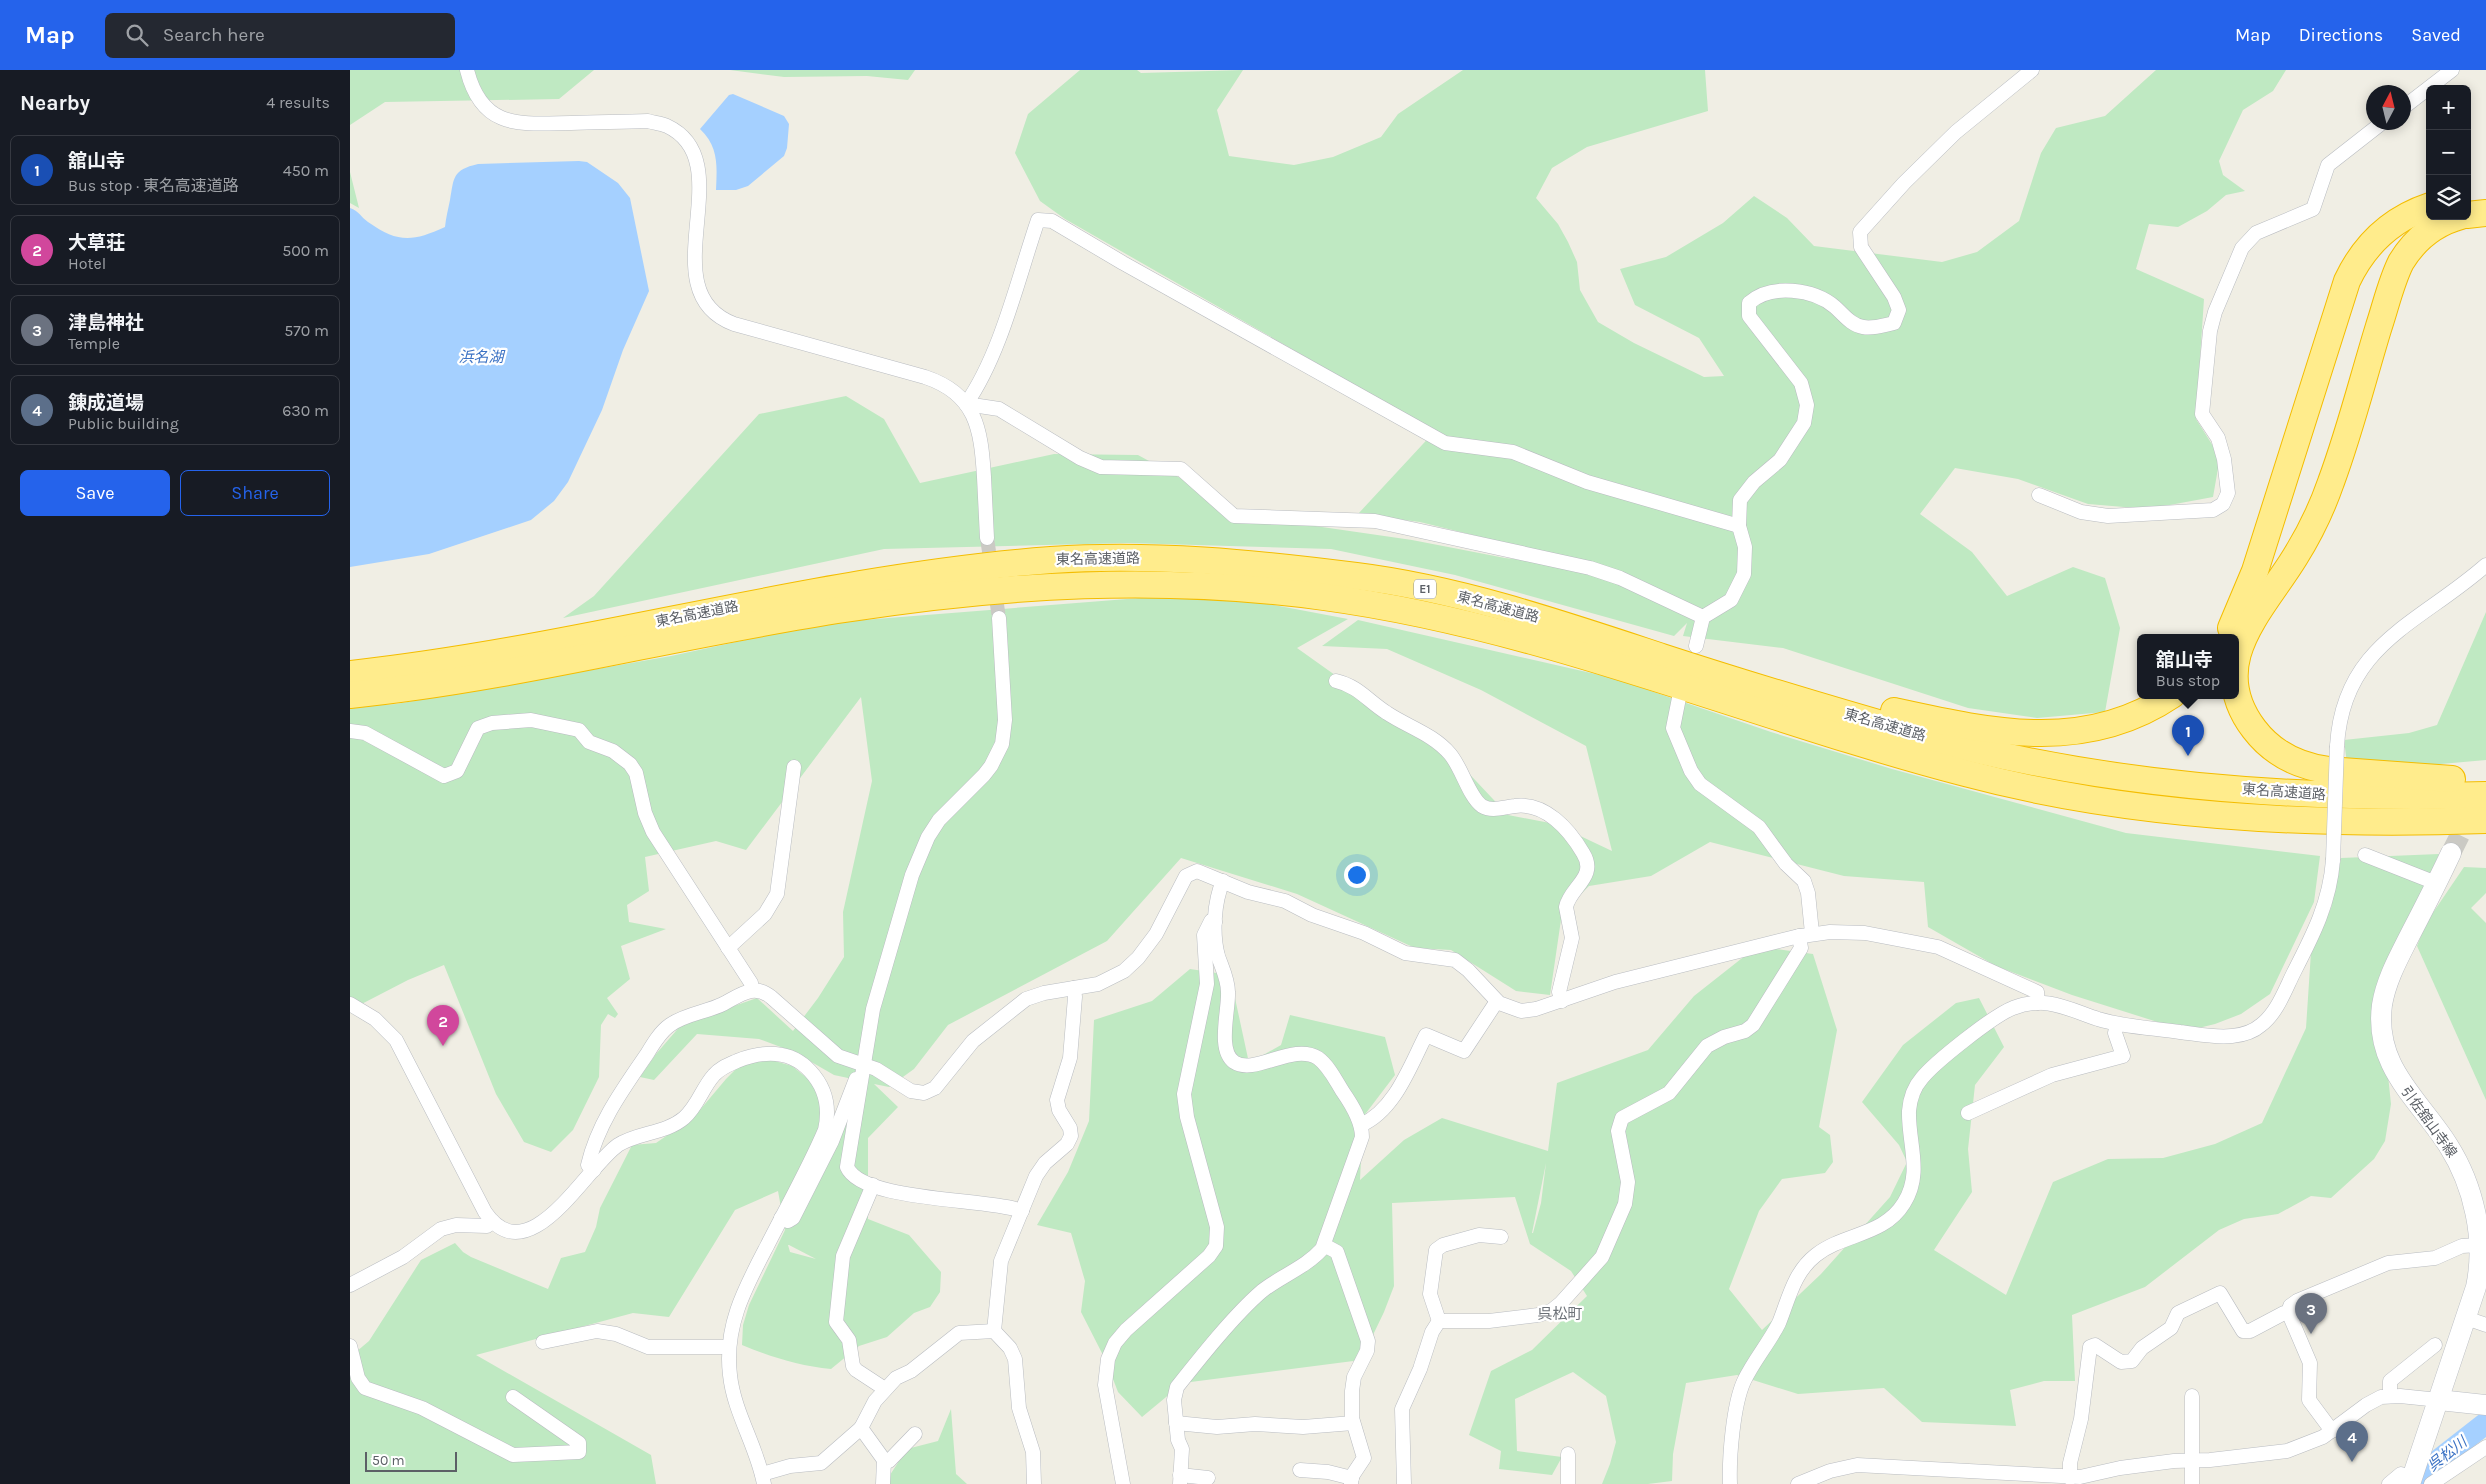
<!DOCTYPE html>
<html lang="en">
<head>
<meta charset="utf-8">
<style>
  body { margin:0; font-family:Karla,"Noto Sans JP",sans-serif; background:#242831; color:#f1f3f6 }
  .controls { position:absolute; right:15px; top:15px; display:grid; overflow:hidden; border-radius:8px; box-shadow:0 2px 12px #0003 }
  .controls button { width:45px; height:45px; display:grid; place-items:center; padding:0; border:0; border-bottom:1px solid #363941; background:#171b24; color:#f1f3f6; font:25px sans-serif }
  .compass { position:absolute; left:2016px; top:15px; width:45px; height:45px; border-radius:50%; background:#171b24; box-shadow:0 2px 12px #0003; rotate:7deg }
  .scale { position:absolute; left:15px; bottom:12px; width:92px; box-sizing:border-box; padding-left:5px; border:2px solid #5c6066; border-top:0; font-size:14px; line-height:18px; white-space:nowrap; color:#5c6066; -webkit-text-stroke:4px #fff; paint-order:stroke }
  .you { position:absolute; left:1006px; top:804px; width:18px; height:18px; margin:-12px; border:4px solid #fff; border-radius:50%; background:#1a73e8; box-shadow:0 0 0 8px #1a73e833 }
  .badge { display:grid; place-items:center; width:32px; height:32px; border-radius:50%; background:#2563eb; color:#fff; font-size:16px; font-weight:700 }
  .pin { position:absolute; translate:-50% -41px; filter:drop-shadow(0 1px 2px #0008) }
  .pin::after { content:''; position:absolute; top:26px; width:18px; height:15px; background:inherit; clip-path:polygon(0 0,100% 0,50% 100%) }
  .popup { position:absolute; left:1787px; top:564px; width:102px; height:65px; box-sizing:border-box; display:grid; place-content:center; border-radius:8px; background:#171b24; filter:drop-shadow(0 1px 4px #0005); font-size:16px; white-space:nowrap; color:#9ea1a6 }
  .popup b { font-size:19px; color:#f1f3f6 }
  .popup::after { content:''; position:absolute; left:50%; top:100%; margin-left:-10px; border:10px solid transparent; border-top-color:#171b24 }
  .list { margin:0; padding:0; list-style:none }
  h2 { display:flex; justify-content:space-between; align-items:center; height:65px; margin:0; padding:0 20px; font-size:21px }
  h2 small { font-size:16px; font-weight:400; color:#9ea1a6 }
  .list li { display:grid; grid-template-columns:32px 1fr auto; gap:15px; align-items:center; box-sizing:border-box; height:70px; margin:0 10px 10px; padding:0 10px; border:1px solid #363941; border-radius:8px }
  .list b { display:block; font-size:19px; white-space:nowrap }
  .list p { margin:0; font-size:16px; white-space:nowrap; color:#9ea1a6 }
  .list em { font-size:16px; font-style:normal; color:#9ea1a6 }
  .actions { display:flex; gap:10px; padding:15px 20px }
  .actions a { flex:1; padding:11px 0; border:1px solid #2563eb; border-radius:8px; text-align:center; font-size:18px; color:#2563eb }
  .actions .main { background:#2563eb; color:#fff }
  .icon { flex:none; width:28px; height:28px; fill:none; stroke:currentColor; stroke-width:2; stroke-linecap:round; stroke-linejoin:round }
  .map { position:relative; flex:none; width:2136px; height:1414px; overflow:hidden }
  header { display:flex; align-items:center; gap:30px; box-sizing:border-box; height:70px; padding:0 25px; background:#2563eb; color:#fff }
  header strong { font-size:24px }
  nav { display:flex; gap:28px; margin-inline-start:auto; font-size:18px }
  .search { width:350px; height:45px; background:#242831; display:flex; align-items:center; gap:12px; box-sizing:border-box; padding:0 18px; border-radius:8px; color:#9ea1a6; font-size:19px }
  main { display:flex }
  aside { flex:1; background:#171b24 }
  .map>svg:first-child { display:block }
</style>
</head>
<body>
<header>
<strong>Map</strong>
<div class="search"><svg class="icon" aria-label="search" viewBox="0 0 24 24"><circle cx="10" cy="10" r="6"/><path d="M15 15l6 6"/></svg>Search here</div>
<nav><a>Map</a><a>Directions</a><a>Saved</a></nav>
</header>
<main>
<aside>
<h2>Nearby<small>4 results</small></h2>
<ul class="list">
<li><span class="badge" style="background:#1a4fb4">1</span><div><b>舘山寺</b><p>Bus stop · 東名高速道路</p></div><em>450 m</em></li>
<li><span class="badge" style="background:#d1479c">2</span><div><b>大草荘</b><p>Hotel</p></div><em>500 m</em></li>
<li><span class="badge" style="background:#6b7280">3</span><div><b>津島神社</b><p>Temple</p></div><em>570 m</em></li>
<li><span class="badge" style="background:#5c6f8a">4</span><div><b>錬成道場</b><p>Public building</p></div><em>630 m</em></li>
</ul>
<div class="actions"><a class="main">Save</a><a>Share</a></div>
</aside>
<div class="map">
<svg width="2136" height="1414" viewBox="0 0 2136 1414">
  <rect width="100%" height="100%" fill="#f0eee4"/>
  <g fill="#bfe9c2" fill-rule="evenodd">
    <polygon points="0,0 244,0 209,29 35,32 0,55"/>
    <polygon points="380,0 565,0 558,10 517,6 434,7"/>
    <polygon points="730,0 787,0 791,3 893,0 867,40 879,86 944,95 983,87 1031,67 1048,44 1113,0 1355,0 1358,41 1237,77 1202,98 1186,128 1208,154 1218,172 1227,192 1230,220 1248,252 1284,273 1354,307 1374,306 1349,268 1285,235 1270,199 1316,187 1373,153 1404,126 1437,148 1464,176 1592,192 1627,182 1669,151 1691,83 1706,58 1755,46 1806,0 1936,0 1923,21 1893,40 1869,91 1873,105 1895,121 1876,125 1857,141 1828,157 1799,154 1786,199 1854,229 1846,349 1870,387 1863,427 1798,439 1738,434 1668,409 1605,398 1570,444 1622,482 1657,526 1723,497 1755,508 1770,558 1755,642 1687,648 1618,638 1433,578 1333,566 1337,553 1324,566 1105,505 981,479 778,473 534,479 213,548 244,526 409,344 496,326 534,349 570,413 704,384 788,385 902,447 1062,470 1155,488 1200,493 1151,472 1070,452 1008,444 1085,361 715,149 690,131 665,83 678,44"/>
    <polygon points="0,102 9,138 0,133"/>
    <path d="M 815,526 L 913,533 L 998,549 L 947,578 L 1110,694 L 1158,745 L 1205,754 L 1262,781 L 1236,676 L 1131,620 L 1037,579 L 972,576 L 1008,550 L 1263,608 L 1421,662 L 1542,699 L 1776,763 L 1970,786 L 1964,832 L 1920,924 L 1891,944 L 1865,954 L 1836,961 L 1722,925 L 1646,896 L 1578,857 L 1574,812 L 1494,806 L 1360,772 L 1301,806 L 1239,816 L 1212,843 L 1200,925 L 1166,921 L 1101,880 L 1065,878 L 947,824 L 831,788 L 757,871 L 598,955 L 564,999 L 539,1017 L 524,1014 L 548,1037 L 518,1068 L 518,1149 L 559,1165 L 591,1202 L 590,1222 L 580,1237 L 564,1243 L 537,1267 L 509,1276 L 481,1299 C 449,1296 421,1287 392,1275 L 393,1255 L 399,1235 L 435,1160 L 428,1121 L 385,1140 L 319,1247 L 283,1243 L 126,1285 L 301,1385 L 306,1414 L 0,1414 L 0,1287 L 19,1271 L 71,1190 L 105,1173 L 113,1182 L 121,1187 L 198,1219 L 211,1188 L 235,1182 L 246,1157 L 250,1138 L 282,1075 L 306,1073 L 344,1047 L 376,1009 L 392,993 L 411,987 L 442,996 L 467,1016 L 476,1059 L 512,1011 L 484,1005 L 444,982 L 409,969 L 347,964 L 304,1010 L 290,1007 L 306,984 L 332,954 L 407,928 L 443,961 L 468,928 L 494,887 L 493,842 L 522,711 L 511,627 L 396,780 L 366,771 L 295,787 L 299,821 L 277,835 L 279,852 L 316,859 L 271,876 L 280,909 L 257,928 L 268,944 L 265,948 L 258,944 L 251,955 L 249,1007 L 223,1060 L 201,1082 L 174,1072 L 146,1024 L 94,895 L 58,910 L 0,940 L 0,637 L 46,634 L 321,586 L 475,553 ZM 438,1175 L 439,1175 L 466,1189 L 440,1182 Z"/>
    <polygon points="2136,542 2136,690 2057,697 1997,694 1994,670 2059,663 2087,655"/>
    <path d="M 2089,784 L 2029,919 L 2041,1034 L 2035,1071 L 2024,1089 L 1981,1128 L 1961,1126 L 1928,1144 L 1894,1149 L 1869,1160 L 1795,1217 L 1722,1245 L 1725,1311 L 1694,1311 L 1660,1320 L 1666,1356 L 1572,1352 L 1534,1318 L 1448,1324 L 1387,1305 L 1336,1313 L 1323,1384 L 1322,1411 L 1298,1414 L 1252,1414 L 1260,1394 L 1266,1372 L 1256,1326 L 1223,1302 L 1165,1329 L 1167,1381 L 1212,1387 L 1202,1405 L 1149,1399 L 1151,1381 L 1119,1365 L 1141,1301 L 1182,1280 L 1237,1226 L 1221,1201 L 1180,1174 L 1165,1127 L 1042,1133 L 1044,1216 L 1034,1242 L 1011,1290 L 833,1313 L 792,1347 L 768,1322 L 756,1291 L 731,1242 L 735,1211 L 721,1163 L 687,1155 L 718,1102 L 739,1051 L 744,950 L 802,931 L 840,899 L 880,905 L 899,993 L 931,975 L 940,945 L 1035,967 L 1045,1005 L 1013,1047 L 1010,1110 L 1054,1070 L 1092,1048 L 1198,1081 L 1207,1013 L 1298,980 L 1344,926 L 1396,885 L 1418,878 L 1463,884 L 1487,960 L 1469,1057 L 1480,1065 L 1483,1092 L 1475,1103 L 1432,1109 L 1409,1141 L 1379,1219 L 1412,1260 L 1471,1204 L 1540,1127 L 1557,1092 L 1549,1075 L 1512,1032 L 1553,975 L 1606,933 L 1629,928 L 1654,977 L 1625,1015 L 1618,1079 L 1622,1122 L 1584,1180 L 1656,1225 L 1703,1112 L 1758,1089 L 1813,1088 L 1865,1074 L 1912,1053 L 1956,958 L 1961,882 L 1981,838 L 1991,788 ZM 1196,1093 L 1191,1133 L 1183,1163 L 1182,1163 Z"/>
    <polygon points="2114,797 2136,798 2136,823 2121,838 2136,853 2136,1030 2067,876 2076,853"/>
    <polygon points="601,1339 606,1404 617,1414 534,1414 557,1379 588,1371"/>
  </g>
  <g fill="#a5d0ff">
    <path d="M 383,24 L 434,46 L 439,54 L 437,78 L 434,86 L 398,116 L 386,120 L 366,120 C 367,96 369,77 350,59 L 379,25 Z"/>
    <path d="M 229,91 L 237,92 L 268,113 L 280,128 L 299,221 L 273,280 L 252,340 L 218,412 L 204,431 L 181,450 L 79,484 L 0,497 L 0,138 C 9,141 11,147 18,152 C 48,173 62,172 95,157 C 96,147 98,140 100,130 C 104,108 102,100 128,94 Z"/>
  </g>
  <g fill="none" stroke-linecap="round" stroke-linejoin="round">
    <polyline stroke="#a5d0ff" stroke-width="22" points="2058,1414 2136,1353"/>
    <polyline stroke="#cbcac4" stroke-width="14" stroke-dasharray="14 7" stroke-linecap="butt" points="637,468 649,548"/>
    <polyline stroke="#cbcac4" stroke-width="20" stroke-dasharray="20 10" stroke-linecap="butt" points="2101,783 2123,739"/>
    <defs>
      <g id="street">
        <path d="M 117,0 C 132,60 170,54 221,53 C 246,52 272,52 298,51 C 304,53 311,53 317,56 C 394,92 297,221 384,254 L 575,307 C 626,324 631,358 634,407 C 635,427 636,448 637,468"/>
        <polyline points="2054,37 2102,0"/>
        <polyline points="1689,425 1731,442 1758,446 1863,440 1873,434 1878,423 1874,389 1868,368 1852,344 1860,261 1865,242 1892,178 1906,163 1963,139 1978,95 2033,52"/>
        <path d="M 1353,547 L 1270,508 L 1240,498 L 1025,451 L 884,446 L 831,399 L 751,397 L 730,388 L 649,339 L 616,334 C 651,284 668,208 688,150 L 702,151 L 773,193 L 1095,373 L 1163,382 L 1237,412 L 1389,456"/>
        <path d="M 649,548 L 655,650 L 652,674 L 641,696 L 634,705 L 589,750 L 578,767 L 562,805 L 523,939 L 497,1097 C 512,1132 637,1128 672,1141"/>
        <path d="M 1346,576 L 1353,547 L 1381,530 L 1394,504 L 1395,477 L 1389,456 L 1390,430 L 1404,412 L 1430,390 L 1454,353 L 1457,335 L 1451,313 L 1399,246 L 1399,233 C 1421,213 1464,219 1485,237 C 1494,245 1501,255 1513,257 C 1524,259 1534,255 1544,253 L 1549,240 L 1544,227 L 1511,177 L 1510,162 L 1554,113 L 1606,62 L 1682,0"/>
        <path d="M 986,611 C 1008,616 1018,631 1037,643 C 1058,657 1083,664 1100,684 C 1112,698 1119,727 1132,736 C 1142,742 1154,737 1165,736 C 1195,732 1219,759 1233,783 C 1248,807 1220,817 1216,837 L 1222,868 L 1209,922 L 1212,931"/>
        <polyline points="1329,628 1323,658 1341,701 1350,714 1409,757 1436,794 1454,811 1458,823 1462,863"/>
        <polyline points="0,661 15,663 94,706 107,701 128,658 142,653 181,650 229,660 239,672 263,681 280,694 286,703 295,743 303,762 401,913 402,920"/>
        <path d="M 1987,676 C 1993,574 2069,554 2136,495"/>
        <polyline points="2015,785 2086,813"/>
        <polyline points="378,878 415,844 427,824 444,697"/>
        <path d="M 0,934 L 25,949 L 46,970 L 135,1142 C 179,1206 236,1097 268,1075 C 288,1062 315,1064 334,1048 C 348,1036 352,1018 364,1005 C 370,998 378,995 387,991 C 412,981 440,979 460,1001 C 476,1018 480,1038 475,1060 C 458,1100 436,1138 417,1176 C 395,1218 374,1256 380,1305 C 384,1343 407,1376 414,1414"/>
        <polyline points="1618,1043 1702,1005 1773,986 1765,963 1767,954"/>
        <path d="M 1011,1055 C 1045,1040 1060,996 1076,965 L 1114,981 L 1147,931"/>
        <path d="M 244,1100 L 238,1095 C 248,1053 273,1019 297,984 C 303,974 310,962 320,955 C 335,944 357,942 373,934 C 390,925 404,913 421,927 L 488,986 L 526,999 L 561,1021 L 574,1023 L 585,1018 L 623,971 L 676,929 L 694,923 L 748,914 L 774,901 L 788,888 L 806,864 L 836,806 L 847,801 L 898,822 L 935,831 L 962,845 L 1014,863 L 1055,883 L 1105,890 L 1118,900 L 1149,933 L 1171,941 L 1186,939 L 1265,912 L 1445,867 L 1480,862 L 1515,863 L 1588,877 L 1687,922 L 1688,933"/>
        <polyline points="523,1115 493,1186 486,1252 499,1270 503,1296 506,1300 535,1319"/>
        <polyline points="431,1148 438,1151 443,1148 482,1071 506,1009"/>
        <polyline points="974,1175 987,1182 1018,1271 1017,1281 1004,1307 1002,1321 1002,1348 1014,1388 1002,1406 1001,1414"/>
        <polyline points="0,1215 53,1187 91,1159 106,1155 137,1156 142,1151"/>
        <polyline points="2116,1248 2136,1255"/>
        <polyline points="1089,1251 1139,1251 1188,1245 1201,1241 1211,1233 1252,1187 1275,1134 1278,1112 1268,1061 1272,1048 1319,1023 1357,976 1374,967 1395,961 1403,955 1451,878 1449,866"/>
        <polyline points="1089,1251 1080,1224 1086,1180 1093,1175 1129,1165 1151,1167"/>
        <polyline points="644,1261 651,1191 686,1106 695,1093 717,1074 721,1066 720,1058 709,1040 707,1030 720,988 725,927 724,918"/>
        <polyline points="193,1272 247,1261 266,1264 298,1277 379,1277"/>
        <polyline points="0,1276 8,1308 15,1318 72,1338 163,1385 229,1382 229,1373 163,1327"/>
        <polyline points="2040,1325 2040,1311 2085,1275"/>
        <polyline points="826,1353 867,1357 905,1354 953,1357 1003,1353"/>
        <polyline points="1982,1361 1959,1330 1960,1293 1939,1244 1940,1236 1947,1231 2038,1193 2085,1188 2112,1176 2129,1175"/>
        <polyline points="1218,1384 1218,1414"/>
        <polyline points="535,1392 539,1391 565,1364"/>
        <polyline points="950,1400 978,1402 1002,1408"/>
        <polyline points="412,1404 440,1396 471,1393 511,1358"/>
        <polyline points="830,1405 858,1408"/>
        <polyline points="1720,1408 1720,1393 1731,1349 1740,1277 1745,1275 1771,1292 1782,1291 1792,1278 1821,1258 1828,1243 1870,1223 1893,1261 1900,1261 1934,1243 1939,1244"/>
        <polyline points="533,1414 534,1390 511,1358 525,1331 546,1308 561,1301 609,1263 644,1261 660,1278 665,1289 669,1338 683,1382 684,1414"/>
        <polyline points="773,1414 755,1315 758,1289 765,1273 776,1260 859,1186 866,1176 867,1157 837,1047 834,1024 857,914 854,865 861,851 865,852"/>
        <path d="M 830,1414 L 832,1379 L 828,1370 L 824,1330 L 827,1317 C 850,1288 884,1245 912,1221 C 931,1206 956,1197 972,1179 L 1012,1067 C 1012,1051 1002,1035 993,1022 C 986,1011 979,996 968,988 C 943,972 905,1006 884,992 C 867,980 879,940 878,922 C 878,909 872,898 868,886 C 862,864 864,832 873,811"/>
        <polyline points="1054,1414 1052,1339 1070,1299 1082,1262 1089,1251"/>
        <path d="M 1380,1414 C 1379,1388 1383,1335 1394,1311 C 1404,1290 1419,1273 1429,1253 C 1439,1228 1444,1202 1466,1185 C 1494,1163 1534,1166 1554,1133 C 1573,1103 1558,1073 1559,1041 C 1560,1029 1564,1017 1572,1008 C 1585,992 1644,945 1663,938 C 1694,925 1718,939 1748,949 C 1774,957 1803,958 1830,962 C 1847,964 1865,968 1882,966 C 1893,965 1903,962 1911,955 C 1927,943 1935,920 1944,902 C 1963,865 1980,832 1983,790"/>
        <polyline points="1448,1414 1480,1401 1507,1395 1730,1407 1770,1398 1824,1391 1860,1390 1937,1381 1973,1367 2016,1335 2031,1327 2050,1326 2089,1330"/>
        <polyline points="1842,1414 1842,1326"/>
        <polyline points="2039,1414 2051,1404 2062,1408"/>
        <polyline points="2081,1414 2136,1377"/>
      </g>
      <g id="secondary">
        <polyline points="2089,1330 2136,1335"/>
        <path d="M 2060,1414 L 2126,1217 C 2136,1169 2124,1116 2098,1075 C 2068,1028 2024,997 2032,935 C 2036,910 2049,887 2060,865 C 2074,838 2088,811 2101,783"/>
      </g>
      <g id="highway">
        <polyline points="2117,145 2136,143"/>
        <path d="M 1881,558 L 1905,501 L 1997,211 C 2014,175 2041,149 2080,136"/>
        <path d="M 0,604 C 236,578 464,508 701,490 C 802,483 905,493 1006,506 C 1110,519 1212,554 1312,587 C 1398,615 1485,641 1573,666 C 1755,717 1948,730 2136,725"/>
        <path d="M 0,625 C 167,608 329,564 495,539 C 654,514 813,505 974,527 C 1195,557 1401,647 1615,703 C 1779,747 1967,756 2136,750"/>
        <path d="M 1544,641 C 1640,662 1735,684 1822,625"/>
        <path d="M 2102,709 L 1978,700 C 1948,696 1923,684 1904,659 C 1854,593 1912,541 1945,487 C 1960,463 1972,438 1981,412 C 2000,361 2013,308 2029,256 C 2036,235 2041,212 2051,192 C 2065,169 2085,153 2111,146"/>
      </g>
    </defs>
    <use href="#street" stroke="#b9bcc1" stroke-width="15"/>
    <use href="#secondary" stroke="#babdc3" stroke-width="21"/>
    <use href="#highway" stroke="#f4bd00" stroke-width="28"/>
    <use href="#street" stroke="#fff" stroke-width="14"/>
    <use href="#secondary" stroke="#fff" stroke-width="20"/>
    <use href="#highway" stroke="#ffec8c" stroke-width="26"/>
    <defs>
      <polyline id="street-bridge" points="1983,790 1987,676"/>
    </defs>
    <use href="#street-bridge" stroke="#b9bcc1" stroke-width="15" stroke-linecap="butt"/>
    <use href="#street-bridge" stroke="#fff" stroke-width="14"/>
  </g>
  <g text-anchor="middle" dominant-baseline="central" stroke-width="4.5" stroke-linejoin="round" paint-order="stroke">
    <rect fill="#fff" stroke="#8d9094" stroke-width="1" x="1064" y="509.5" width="22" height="19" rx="4"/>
    <g font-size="12" font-weight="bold" fill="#5c6066">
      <text x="1075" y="519">E1</text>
    </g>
    <g font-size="14" fill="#5c6066" stroke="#fff">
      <text transform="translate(748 489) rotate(-1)">東名高速道路</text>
      <text transform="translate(1148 537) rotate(15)">東名高速道路</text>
      <text transform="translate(347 544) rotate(-11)">東名高速道路</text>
      <text transform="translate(1535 655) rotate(16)">東名高速道路</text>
      <text transform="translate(1934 722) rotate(4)">東名高速道路</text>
      <text transform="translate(2079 1052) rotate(54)">引佐舘山寺線</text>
    </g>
    <g font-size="15" font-style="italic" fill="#3b72c4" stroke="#fff">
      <text x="131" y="287">浜名湖</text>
      <text transform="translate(2097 1384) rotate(-38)">呉松川</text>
    </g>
    <g font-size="15" fill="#6d7278" stroke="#fff">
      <text x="1210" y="1244">呉松町</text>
    </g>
  </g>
</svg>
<div class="controls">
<button>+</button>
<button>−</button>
<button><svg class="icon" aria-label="layers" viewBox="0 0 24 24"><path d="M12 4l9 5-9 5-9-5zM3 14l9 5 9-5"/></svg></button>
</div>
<svg class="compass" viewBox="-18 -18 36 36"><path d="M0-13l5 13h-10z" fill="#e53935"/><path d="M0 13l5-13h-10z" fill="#9ea1a6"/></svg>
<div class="scale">50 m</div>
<div class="you"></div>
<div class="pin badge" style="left:1838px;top:686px;background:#1a4fb4">1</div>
<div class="popup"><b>舘山寺</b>Bus stop</div>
<div class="pin badge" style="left:93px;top:976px;background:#d1479c">2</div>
<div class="pin badge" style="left:1961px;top:1264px;background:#6b7280">3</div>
<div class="pin badge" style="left:2002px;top:1392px;background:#5c6f8a">4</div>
</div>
</main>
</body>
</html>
